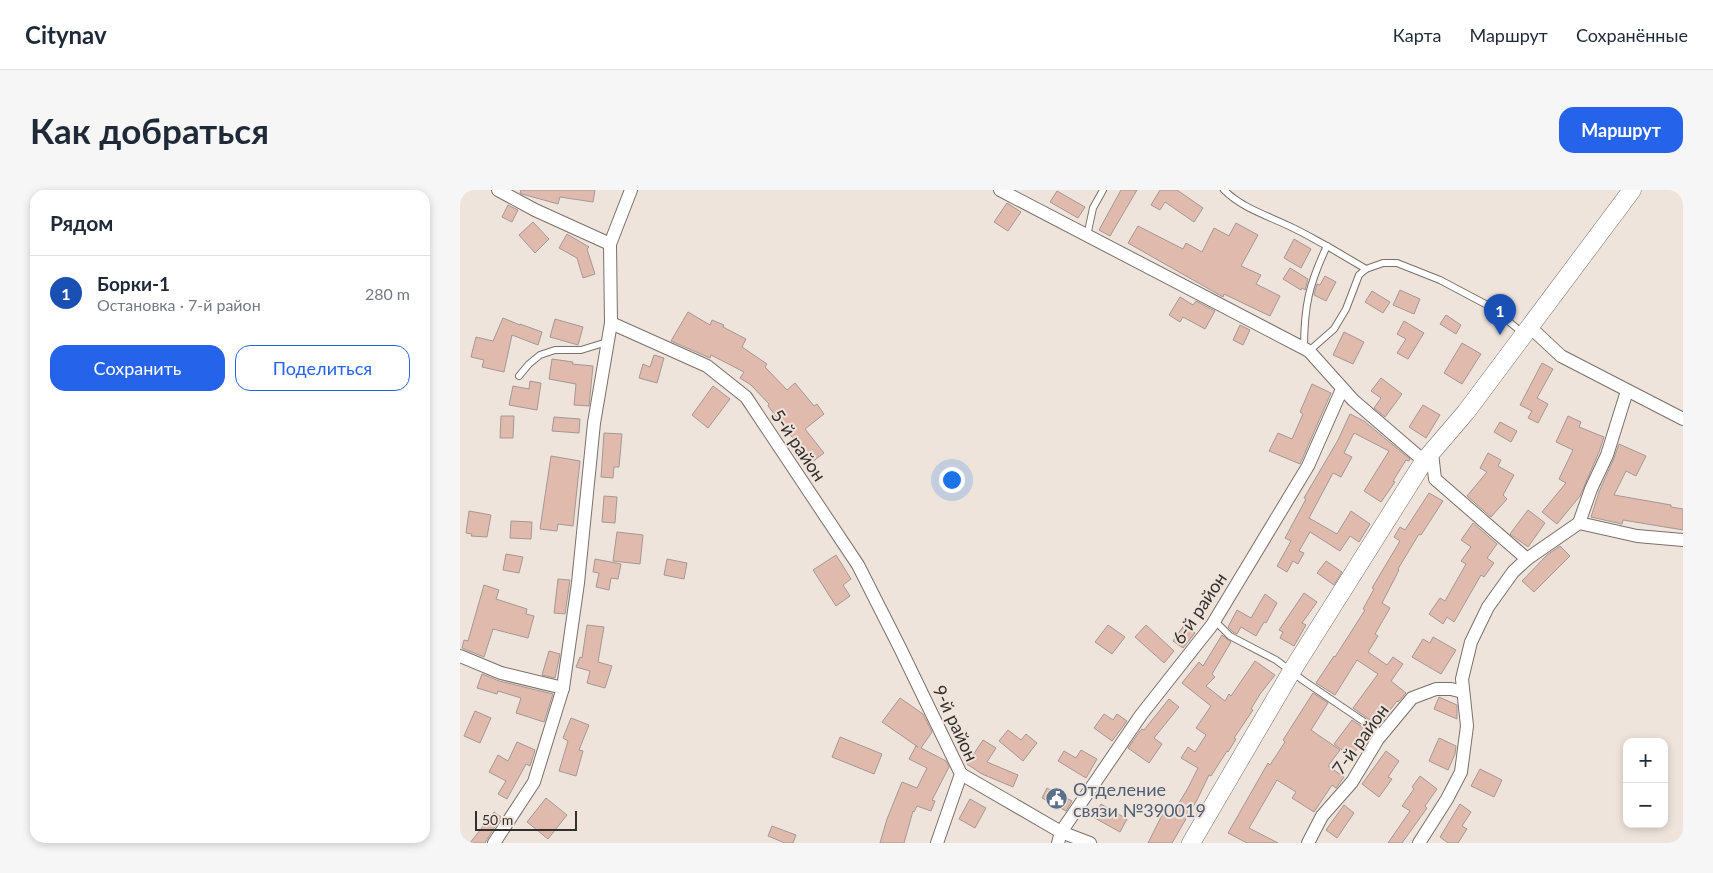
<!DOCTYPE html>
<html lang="ru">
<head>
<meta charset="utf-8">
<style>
  body { margin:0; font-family:Lato,sans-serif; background:#f6f6f7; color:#1f2937 }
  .controls { position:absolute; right:15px; bottom:15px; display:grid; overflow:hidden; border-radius:10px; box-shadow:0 2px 8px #0003 }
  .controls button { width:45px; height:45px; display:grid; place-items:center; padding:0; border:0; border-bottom:1px solid #e0e1e3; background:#fff; color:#1f2937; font:25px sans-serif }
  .scale { position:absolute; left:15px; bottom:12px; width:102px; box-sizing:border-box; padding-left:5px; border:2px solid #342f2c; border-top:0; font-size:14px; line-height:18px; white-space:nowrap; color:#342f2c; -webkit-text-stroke:4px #efe4dc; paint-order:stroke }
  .you { position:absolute; left:491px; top:289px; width:18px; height:18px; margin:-12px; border:4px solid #fff; border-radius:50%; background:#1a73e8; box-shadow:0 0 0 8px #1a73e833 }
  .badge { display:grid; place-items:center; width:32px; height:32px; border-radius:50%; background:#2563eb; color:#fff; font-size:16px; font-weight:700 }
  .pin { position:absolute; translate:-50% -41px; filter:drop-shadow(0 1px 2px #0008) }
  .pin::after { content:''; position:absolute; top:26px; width:18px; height:15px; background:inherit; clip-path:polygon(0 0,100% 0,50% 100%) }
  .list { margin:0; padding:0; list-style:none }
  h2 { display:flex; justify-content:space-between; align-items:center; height:65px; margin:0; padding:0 20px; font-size:21px }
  h2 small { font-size:16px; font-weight:400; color:#747a83 }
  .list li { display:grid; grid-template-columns:32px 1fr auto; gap:15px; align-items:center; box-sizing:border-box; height:75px; padding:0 20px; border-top:1px solid #e0e1e3 }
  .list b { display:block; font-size:19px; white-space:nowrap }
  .list p { margin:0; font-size:16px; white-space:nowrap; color:#747a83 }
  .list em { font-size:16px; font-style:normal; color:#747a83 }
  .actions { display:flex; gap:10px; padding:15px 20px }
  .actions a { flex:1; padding:11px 0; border:1px solid #2563eb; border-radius:15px; text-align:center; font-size:18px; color:#2563eb }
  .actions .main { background:#2563eb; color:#fff }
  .map { position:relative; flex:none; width:1223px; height:653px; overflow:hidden; border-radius:15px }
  header { display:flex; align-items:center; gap:30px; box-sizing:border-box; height:70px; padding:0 25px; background:#fff; border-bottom:1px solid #e0e1e3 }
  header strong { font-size:24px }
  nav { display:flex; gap:28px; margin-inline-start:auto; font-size:18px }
  .intro { display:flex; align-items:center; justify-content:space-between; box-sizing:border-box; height:120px; padding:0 30px }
  h1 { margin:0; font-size:35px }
  .button { padding:12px 22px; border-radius:15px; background:#2563eb; color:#fff; font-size:18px; font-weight:700 }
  main { display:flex; gap:30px; padding:0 30px }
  aside { flex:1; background:#fff; border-radius:15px; box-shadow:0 2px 8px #0003 }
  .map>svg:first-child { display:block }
</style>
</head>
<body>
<header>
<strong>Citynav</strong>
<nav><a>Карта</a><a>Маршрут</a><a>Сохранённые</a></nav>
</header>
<div class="intro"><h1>Как добраться</h1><a class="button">Маршрут</a></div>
<main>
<aside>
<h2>Рядом<small></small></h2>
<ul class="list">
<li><span class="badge" style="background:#1a4fb4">1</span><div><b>Борки-1</b><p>Остановка · 7-й район</p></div><em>280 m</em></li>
</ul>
<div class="actions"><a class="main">Сохранить</a><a>Поделиться</a></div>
</aside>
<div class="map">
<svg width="1223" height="653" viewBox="0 0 1223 653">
  <rect width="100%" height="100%" fill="#efe4dc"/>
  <g fill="#e1baae" stroke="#a49893">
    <polygon points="61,0 135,0 133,12 100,7 98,14 62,4 60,3"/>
    <polygon points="661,0 677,0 650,46 639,40"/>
    <polygon points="700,0 717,0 743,18 734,32 705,12 700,20 691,15"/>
    <polygon points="597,1 625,17 618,28 590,12"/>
    <polygon points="547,13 561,22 548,41 534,32"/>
    <polygon points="48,15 58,20 52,32 42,27"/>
    <polygon points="73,32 89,49 75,63 59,45"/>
    <polygon points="776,33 798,45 781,76 801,85 796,94 820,106 810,126 764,104 763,107 668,53 678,36 723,59 726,53 742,62 754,38 769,46"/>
    <polygon points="107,44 129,57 127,59 135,84 123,88 117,68 99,58"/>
    <polygon points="834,49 851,59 841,78 824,68"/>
    <polygon points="830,78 848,89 845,100 842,98 841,100 823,89"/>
    <polygon points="865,86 876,92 866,111 854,105 857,94 860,95"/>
    <polygon points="940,100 960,109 954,124 933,115"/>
    <polygon points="912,101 930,112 923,123 905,112"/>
    <polygon points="720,107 733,115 736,111 755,121 745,139 723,127 720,132 709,125"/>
    <polygon points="228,122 250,135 252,130 264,135 263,137 286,149 282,157 307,174 305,177 327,200 335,193 354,216 357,214 364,224 345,239 364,263 348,275 332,255 336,252 308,216 309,214 291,195 280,188 284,182 251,165 250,168 211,151"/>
    <polygon points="986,125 1001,135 996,144 980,134"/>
    <polygon points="43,128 60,135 60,134 82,142 78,155 52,145 44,182 22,177 24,170 11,167 16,147 33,151"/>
    <polygon points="95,129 123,137 118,155 90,147"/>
    <polygon points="944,131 964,143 948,169 937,163 946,149 937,144"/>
    <polygon points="780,135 790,140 783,155 773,150"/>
    <polygon points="884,142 904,152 893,174 873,165"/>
    <polygon points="1002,153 1021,164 1002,194 984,183"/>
    <polygon points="194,165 204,168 197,193 179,188 183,174 190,177"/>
    <polygon points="92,169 113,172 112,174 133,176 129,216 114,215 116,194 89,189"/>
    <polygon points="1082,173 1093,179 1077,208 1088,214 1078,233 1068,228 1072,221 1060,215"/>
    <polygon points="921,188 942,204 925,227 914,218 921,208 911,201"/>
    <polygon points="70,191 81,193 77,220 49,215 53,196 69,199"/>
    <polygon points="852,194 871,203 840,274 809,261 818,243 832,249 843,224 840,222"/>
    <polygon points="253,196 270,209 248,238 232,225"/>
    <polygon points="963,215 980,225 966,248 949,237"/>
    <polygon points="890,224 904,231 950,269 949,271 946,270 933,291 935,292 921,312 904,301 929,261 894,243 884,263 892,267 881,287 873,283 849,328 877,344 891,321 910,334 899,352 890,346 880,361 850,342 839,361 844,363 838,374 833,371 827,382 817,376 831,351 825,348 846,309 844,308 878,250"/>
    <polygon points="41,226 54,226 53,248 40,248"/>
    <polygon points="1108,226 1121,232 1119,237 1144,247 1139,262 1120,306 1097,334 1082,322 1106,293 1099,289 1113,260 1096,252"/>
    <polygon points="94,227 120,229 119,243 92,241"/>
    <polygon points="1040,232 1057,241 1051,252 1034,242"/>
    <polygon points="144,243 162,244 159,277 154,277 153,288 141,287"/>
    <polygon points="1159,254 1186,266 1176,286 1166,281 1154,305 1211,315 1211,317 1223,319 1223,340 1163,330 1162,334 1131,327 1139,302 1154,268"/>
    <polygon points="1028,263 1041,270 1038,276 1054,285 1043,305 1047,309 1031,327 1007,306 1027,282 1020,278"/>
    <polygon points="91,266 120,271 113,336 98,334 97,341 80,339"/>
    <polygon points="969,303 983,311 961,345 959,344 938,379 939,380 922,413 930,418 915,444 918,446 908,462 927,475 933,467 943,474 931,491 946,503 938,512 937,511 920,533 917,531 916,534 893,518 918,484 897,470 875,505 856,493 874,466 875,467 905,420 903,419 914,399 912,398 940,351 934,347 940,337 945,340"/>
    <polygon points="144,306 157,307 155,333 142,332"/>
    <polygon points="1068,320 1085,333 1068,357 1050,344"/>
    <polygon points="9,321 31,325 27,347 11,346 12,344 6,343"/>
    <polygon points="51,331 72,332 71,349 50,348"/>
    <polygon points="1013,333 1037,354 1027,368 1034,373 1024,387 1021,385 994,432 987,427 983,434 969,424 980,408 985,411 1006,374 1001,371 1011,357 1001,350"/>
    <polygon points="157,342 183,345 180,374 153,371"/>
    <polygon points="1100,356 1110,366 1074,402 1062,391 1087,365"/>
    <polygon points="46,364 63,367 59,383 43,380"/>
    <polygon points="376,365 391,389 383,395 390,406 376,416 353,380"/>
    <polygon points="135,369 161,374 158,389 151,388 149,400 136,397 139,383 133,382"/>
    <polygon points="207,369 227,373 224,389 204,385"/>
    <polygon points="866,371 882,382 874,395 857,383"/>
    <polygon points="98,389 110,390 105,424 94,423"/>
    <polygon points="24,395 39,400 36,409 67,419 66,424 74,426 68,448 33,439 24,467 2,458 4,450 8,451"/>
    <polygon points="844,403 857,412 842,433 846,435 834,456 820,448 823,442 819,440"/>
    <polygon points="805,404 817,413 806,433 804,432 796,446 781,437 777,444 773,442 768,437 777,420 791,428"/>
    <polygon points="127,435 144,437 138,472 152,476 145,498 127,493 130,481 116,477 120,467 122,468"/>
    <polygon points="648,435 665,447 652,464 635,452"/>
    <polygon points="686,435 714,461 704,473 675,447"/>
    <polygon points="724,435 735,443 723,458 713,451"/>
    <polygon points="762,445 771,452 752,484 755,487 746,496 765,511 769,504 771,506 795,471 815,485 800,504 791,519 793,520 774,548 776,549 768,562 767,561 751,586 749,585 737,610 712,653 688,653 703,623 711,626 728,598 738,578 721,568 728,557 735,562 746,545 736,538 751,516 722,493 739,472 743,476"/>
    <polygon points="973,447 996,460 981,484 952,467 963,449 970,453"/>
    <polygon points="89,461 100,464 95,488 82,485"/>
    <polygon points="22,484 39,491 93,504 84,532 56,523 61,508 38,501 37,504 17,498"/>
    <polygon points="853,503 868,513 851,540 880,560 868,576 884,587 876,598 872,595 854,622 832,608 836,602 817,590 789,638 818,653 787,653 768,643 808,573 810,575 825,552 823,550"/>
    <polygon points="979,507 997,515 997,529 974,519"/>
    <polygon points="440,508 463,524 472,542 461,558 486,571 489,577 472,610 475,611 471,621 457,616 454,622 453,621 444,653 420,653 427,629 442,592 457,598 467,578 449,569 456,556 458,557 422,532"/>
    <polygon points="709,509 719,517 694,548 702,554 689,573 668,558 680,541 682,539 684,540"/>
    <polygon points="15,521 31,528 20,553 4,546"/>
    <polygon points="644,524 653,530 657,524 667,531 652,551 634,538"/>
    <polygon points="111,528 129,535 119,560 123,561 116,586 99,581 108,551 103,548"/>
    <polygon points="892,530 910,542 891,567 874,554"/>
    <polygon points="548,540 561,550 566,544 577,553 563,571 539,551"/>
    <polygon points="380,547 422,564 414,584 372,567"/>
    <polygon points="979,548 996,556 995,564 988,580 969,571"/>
    <polygon points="523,550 536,558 527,572 558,585 553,597 522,584 507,574"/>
    <polygon points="57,552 75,560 70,576 66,574 47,609 38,604 46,591 29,582 38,565 48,571"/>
    <polygon points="621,560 637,569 626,588 598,571 604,561 616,568"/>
    <polygon points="926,561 939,571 928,587 932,589 919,607 902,594"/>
    <polygon points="1020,579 1042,590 1034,607 1011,596"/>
    <polygon points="960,586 977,599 965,616 967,618 942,653 928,653 950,621 942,616 954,599 952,597"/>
    <polygon points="587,598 612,611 606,621 582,608"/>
    <polygon points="86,608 107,625 88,649 67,632"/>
    <polygon points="510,609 526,618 515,638 499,629"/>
    <polygon points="641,614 667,629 660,642 633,627"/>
    <polygon points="1000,614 1011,622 1002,636 1007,639 998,653 988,653 980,647"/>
    <polygon points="884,615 894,623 877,648 866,640"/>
    <polygon points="34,622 41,627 26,651 25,653 10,653"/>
    <polygon points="312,636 336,645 333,653 325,653 308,646"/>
  </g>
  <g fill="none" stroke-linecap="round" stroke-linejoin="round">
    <defs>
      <g id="lane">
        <path d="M 764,0 C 782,18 806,25 829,36 C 842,42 854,49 867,56 C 849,94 844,116 844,159"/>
        <polyline points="627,46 633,18 643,0"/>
        <polyline points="867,56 906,79"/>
        <polyline points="849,161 874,139 886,119 899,85 906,79 923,73 937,73 980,90 1031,117 1064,144"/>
        <polyline points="59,186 69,174 80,165 95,160 121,160 147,152"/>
        <polyline points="755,431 770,446 816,470 844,491 922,544"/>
      </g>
      <g id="street">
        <polyline points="38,0 75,20 150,54"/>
        <polyline points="540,0 849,161 893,210 964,271"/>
        <polyline points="151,133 247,176 286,207 398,375 440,458 501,584 477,653"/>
        <polyline points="1070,137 1101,166 1223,229"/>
        <polyline points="972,263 975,289 1067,369 1119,333 1177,346 1223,350"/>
        <polyline points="1119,333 1131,299 1147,265 1167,201"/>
        <polyline points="0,466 41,483 103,498"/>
        <polyline points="501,584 601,642 630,653"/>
        <polyline points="34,653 74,592 103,498 118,393 134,233 151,133 150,54 171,0"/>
        <polyline points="598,653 601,642 681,525 752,435 848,276 882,199"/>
        <polyline points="848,653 862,626 892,592 918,549 952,508 976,499 991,499 1003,502"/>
        <polyline points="959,653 987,609 1001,582 1007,536 1002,489 1011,452 1028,417 1053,382 1067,369"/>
      </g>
      <polyline id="secondary" points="731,653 833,479 964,271 1006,222 1172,0"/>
    </defs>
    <use href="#lane" stroke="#7a706a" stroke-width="8"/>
    <use href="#street" stroke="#7a706a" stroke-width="14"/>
    <use href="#secondary" stroke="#7a706a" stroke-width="19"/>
    <use href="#lane" stroke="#fff" stroke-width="6"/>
    <use href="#street" stroke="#fff" stroke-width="12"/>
    <use href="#secondary" stroke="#fff" stroke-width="18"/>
  </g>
  <defs>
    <symbol id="civic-disc" viewBox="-11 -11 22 22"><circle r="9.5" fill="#5c6f8a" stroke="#efe4dc"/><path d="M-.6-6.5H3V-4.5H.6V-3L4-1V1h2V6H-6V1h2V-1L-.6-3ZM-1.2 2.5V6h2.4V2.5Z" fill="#fff"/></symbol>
  </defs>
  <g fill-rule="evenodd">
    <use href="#civic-disc" x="584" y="596" width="25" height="25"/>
  </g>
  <g text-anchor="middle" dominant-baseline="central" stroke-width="4" stroke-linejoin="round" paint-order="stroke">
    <g font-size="18" fill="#342f2c" stroke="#efe4dc">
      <text transform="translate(339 255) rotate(56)">5-й район</text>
      <text transform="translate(739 418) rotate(-56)">6-й район</text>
      <text transform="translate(496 533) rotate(65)">9-й район</text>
      <text transform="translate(900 549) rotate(-54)">7-й район</text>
    </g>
    <g font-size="18" fill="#4e5e75" stroke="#efe4dc" text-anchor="start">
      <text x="613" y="599">Отделение<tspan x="613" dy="21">связи №390019</tspan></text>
    </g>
  </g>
</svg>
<div class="controls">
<button>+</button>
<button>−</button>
</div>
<div class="scale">50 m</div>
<div class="you"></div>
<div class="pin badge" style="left:1040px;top:145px;background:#1a4fb4">1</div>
</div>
</main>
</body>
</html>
